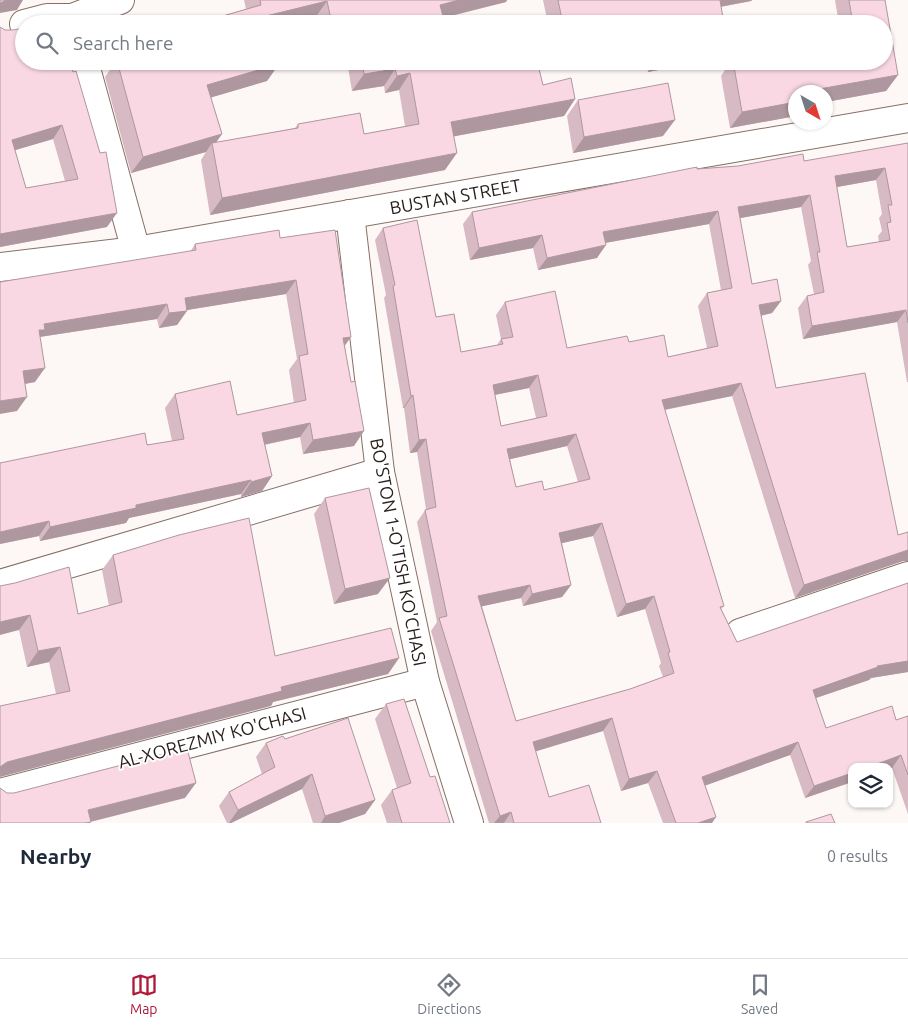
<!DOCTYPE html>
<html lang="en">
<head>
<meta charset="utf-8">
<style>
  body { margin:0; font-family:Ubuntu,sans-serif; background:#f6f6f7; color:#1f2937 }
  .controls { position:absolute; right:15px; bottom:15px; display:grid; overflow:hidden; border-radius:10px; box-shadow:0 1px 4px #0004 }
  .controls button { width:45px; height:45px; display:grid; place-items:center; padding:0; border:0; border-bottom:1px solid #e0e1e3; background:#fff; color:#1f2937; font:25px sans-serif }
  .compass { position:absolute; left:788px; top:85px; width:45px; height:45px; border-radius:50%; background:#fff; box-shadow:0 1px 4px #0004; rotate:141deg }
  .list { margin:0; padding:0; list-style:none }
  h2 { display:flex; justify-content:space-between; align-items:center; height:65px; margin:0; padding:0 20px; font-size:21px }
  h2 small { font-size:16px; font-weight:400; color:#747a83 }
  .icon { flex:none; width:28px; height:28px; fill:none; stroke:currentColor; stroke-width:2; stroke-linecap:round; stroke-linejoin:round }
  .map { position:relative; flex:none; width:908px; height:823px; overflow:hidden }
  .search { position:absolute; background:#fff; box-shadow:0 1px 4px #0004; left:15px; right:15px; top:15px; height:55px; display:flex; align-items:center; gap:12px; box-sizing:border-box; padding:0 18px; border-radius:28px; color:#747a83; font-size:19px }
  .sheet { height:135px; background:#fff }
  nav { display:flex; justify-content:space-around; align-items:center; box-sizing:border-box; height:70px; border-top:1px solid #e0e1e3; background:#fff; font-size:14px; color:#747a83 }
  nav a { display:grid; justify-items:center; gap:2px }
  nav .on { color:#ae1a38 }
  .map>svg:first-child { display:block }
</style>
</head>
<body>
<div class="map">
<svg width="908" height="823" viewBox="0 0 908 823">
  <rect width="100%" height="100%" fill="#fdf8f6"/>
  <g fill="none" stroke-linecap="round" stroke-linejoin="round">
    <defs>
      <g id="street">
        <polyline points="24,24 47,18 72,18"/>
        <polyline points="74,24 72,18 120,0"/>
        <polyline points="84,61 136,251"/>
        <polyline points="350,214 380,472 425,682 469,823"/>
        <polyline points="0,267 136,251 908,118"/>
        <polyline points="0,584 380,472"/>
        <polyline points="740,633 908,576"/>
        <polyline points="0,793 425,682"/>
      </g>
    </defs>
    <use href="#street" stroke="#867067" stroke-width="30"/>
    <use href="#street" stroke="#fff" stroke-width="28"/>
  </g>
  <g fill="#d7bac3" fill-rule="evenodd">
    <polygon points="244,0 507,0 506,2 444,18 445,24 316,24 315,18 290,24 195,24 246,9"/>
    <polygon points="543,0 752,0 751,1 721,7 724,24 548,24"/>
    <polygon points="835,0 885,0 898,75 886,91 826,102 826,92 796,92 796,116 730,128 721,76 731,61 884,61 884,24 839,24"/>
    <path d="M 5,30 L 70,61 L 107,227 L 0,247 ZM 53,139 L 65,181 L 26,188 L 15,150 Z"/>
    <polygon points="116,61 278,61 279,64 267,81 211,97 222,134 216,143 295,128 298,124 364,134 405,126 399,90 385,93 384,86 352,91 347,61 537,61 543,85 575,99 564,116 454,136 445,170 210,215 201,160 206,152 131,173 105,77"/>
    <polygon points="557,61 591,61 558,67"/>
    <polygon points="646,61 706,61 648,72"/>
    <polygon points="578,100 663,136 573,153 567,116"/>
    <path d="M 908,143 L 908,382 L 907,382 L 897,322 L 803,339 L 798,308 L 807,296 L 814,294 L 808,265 L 811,261 L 801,207 L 740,218 L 752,284 L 781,301 L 772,313 L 761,316 L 776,388 L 898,535 L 908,532 L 908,561 L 903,561 L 795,598 L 732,396 L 665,410 L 724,606 L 721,609 L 737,642 L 908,583 L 908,672 L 871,678 L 869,680 L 816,698 L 826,728 L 896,720 L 908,716 L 908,814 L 892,768 L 889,769 L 889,767 L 852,767 L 852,782 L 805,798 L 790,755 L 705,785 L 712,823 L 663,823 L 648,783 L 621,791 L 603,731 L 535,751 L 549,797 L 601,823 L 489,823 L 431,631 L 437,622 L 417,522 L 426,509 L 417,452 L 410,453 L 404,408 L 403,408 L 384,298 L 386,295 L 375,240 L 383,228 L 436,317 L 461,352 L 497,345 L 501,339 L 496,315 L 505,302 L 567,348 L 629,342 L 668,357 L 707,348 L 698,306 L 707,293 L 721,290 L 709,224 L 605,243 L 597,258 L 538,270 L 533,248 L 470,260 L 463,224 L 472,212 L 697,169 L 804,161 ZM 876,180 L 882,214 L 879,218 L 882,231 L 878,236 L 879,242 L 847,247 L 837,187 ZM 529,388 L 536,418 L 501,426 L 495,395 ZM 567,446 L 578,482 L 544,490 L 516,487 L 510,459 ZM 593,536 L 617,617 L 645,609 L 661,663 L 659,666 L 663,677 L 630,689 L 516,721 L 482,606 L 521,598 L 523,606 L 562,597 L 571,585 L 562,543 Z"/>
    <polygon points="280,238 345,346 354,446 303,454 300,437 265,445 272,476 262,491 241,497 241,494 129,518 126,523 40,541 39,536 0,544 147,445 172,441 165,408 175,394 237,415 294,403 289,370 297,359 286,294 187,310 177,325 159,328 157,319 40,337 35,382 25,384 17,411 0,282 190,252 195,244"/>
    <polygon points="325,498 378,594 334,604 314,514"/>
    <polygon points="113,555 275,656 399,658 388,674 273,702 271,706 56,694 49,662 27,667 19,630 0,586 78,614 109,606 102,570"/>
    <polygon points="386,704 430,777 450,823 387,823 381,805 392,790 397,788 375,719"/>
    <polygon points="285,739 375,800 365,814 339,823 313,823 302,789 231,823 227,823 219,806 229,792 262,774 256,757 266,743"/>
  </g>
  <g fill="#af979f">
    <polygon points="6,0 23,0 17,10 0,13 0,3"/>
    <polygon points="459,0 507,0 506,2 429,21 440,5"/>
    <polygon points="714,0 752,0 751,1 708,9"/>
    <polygon points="327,1 315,18 290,24 260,24 266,16"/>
    <polygon points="329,61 341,61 327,65"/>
    <polygon points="562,61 591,61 558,67"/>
    <polygon points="655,61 706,61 648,72"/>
    <polygon points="279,64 267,81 196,102 207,85"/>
    <polygon points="395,69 384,86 352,91 364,74"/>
    <polygon points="410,73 399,90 385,93 397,76"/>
    <polygon points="898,75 886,91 826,102 826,92 817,92 819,89"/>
    <polygon points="575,99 564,116 440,139 451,122"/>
    <polygon points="796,102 796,116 730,128 742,112"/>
    <polygon points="675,120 663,136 573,153 584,137"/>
    <polygon points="62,125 53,139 2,154 12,140"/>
    <polygon points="222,134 213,146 212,143 206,152 131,173 143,157"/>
    <polygon points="457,153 445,170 210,215 222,198"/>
    <polygon points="885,168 876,180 826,189 835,176"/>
    <polygon points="810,195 801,207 730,220 738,207"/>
    <polygon points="718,211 709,224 594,245 603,232"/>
    <polygon points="117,213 107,227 0,247 0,234"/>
    <polygon points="542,235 533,248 470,260 479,248"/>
    <polygon points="606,245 597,258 538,270 547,258"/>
    <polygon points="296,280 286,294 175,312 185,298"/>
    <polygon points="781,301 772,313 750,318 759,305"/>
    <polygon points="167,304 157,319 39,337 29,345 44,324"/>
    <polygon points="906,310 897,322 803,339 812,326"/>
    <polygon points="187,311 177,325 159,328 169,313"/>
    <polygon points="351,337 341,351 343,338"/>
    <polygon points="45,368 35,382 13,386 23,371"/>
    <polygon points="538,375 529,388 484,397 493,385"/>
    <polygon points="741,383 732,396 653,412 662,400"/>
    <polygon points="413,395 404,408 403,408 411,396"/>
    <polygon points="27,397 17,411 0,414 0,401"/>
    <polygon points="310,423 300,437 252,447 262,433"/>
    <polygon points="364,431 354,446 303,454 313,440"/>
    <polygon points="576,434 567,446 498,462 507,449"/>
    <polygon points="426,439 417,452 410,453 419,440"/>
    <polygon points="272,476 262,491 241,497 251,482"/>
    <polygon points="251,480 241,494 129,518 126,523 40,541 50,527 136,505"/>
    <polygon points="49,521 39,536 0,544 0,532"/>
    <polygon points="602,523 593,536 550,546 559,533"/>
    <polygon points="908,550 908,561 903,561 795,598 804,585"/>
    <polygon points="390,578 378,594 334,604 345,589"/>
    <polygon points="530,585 521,598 470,609 478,596"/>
    <polygon points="571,585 562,597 523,606 532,594"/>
    <polygon points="654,596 645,609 617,617 626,604"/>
    <polygon points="30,615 19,630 0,635 0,622"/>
    <polygon points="60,647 49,662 27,667 38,651"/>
    <polygon points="399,658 388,674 273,702 271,706 0,777 0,766 7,762 281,687"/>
    <polygon points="908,661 908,672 871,678 869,680 804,702 813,690 877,666"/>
    <polygon points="612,718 603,731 524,755 533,742"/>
    <polygon points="798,742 790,755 693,790 702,777"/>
    <polygon points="901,755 892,768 889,769 889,767 869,767"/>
    <polygon points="657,771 648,783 621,791 629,779"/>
    <polygon points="852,773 852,782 805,798 814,786"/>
    <polygon points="312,774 302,789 231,823 229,823 238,810"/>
    <polygon points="196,783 185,798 90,822 90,823 79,823 88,810"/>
    <polygon points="375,800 365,814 339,823 321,823 325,816"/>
    <polygon points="511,812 504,823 494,823 500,816"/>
    <polygon points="716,817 712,823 698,823"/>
  </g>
  <g fill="#fad8e3" stroke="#af979f" fill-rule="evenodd">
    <polygon points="0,0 6,0 0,3"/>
    <polygon points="260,0 459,0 440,5 445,24 332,24 327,1 266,16 268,24 195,24 261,5"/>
    <polygon points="558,0 720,0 724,24 563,24"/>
    <polygon points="849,0 885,0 898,75 819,89 820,92 796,92 796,102 742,112 733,61 884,61 884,24 853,24"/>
    <polygon points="58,20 60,24 41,24"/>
    <path d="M 0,27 L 5,30 L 13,30 L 24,28 L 24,61 L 70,61 L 73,72 L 76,71 L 100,153 L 106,152 L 117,213 L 0,234 ZM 62,125 L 78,179 L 26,188 L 12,140 Z"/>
    <polygon points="117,61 278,61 279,64 207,85 222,134 143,157"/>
    <polygon points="362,61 537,61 543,85 571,78 575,99 451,122 457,153 222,198 212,143 298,128 298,124 360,113 364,134 419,124 410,73 397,76 395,69 364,74"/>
    <polygon points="668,83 675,120 584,137 578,100"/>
    <path d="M 908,143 L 908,323 L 906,310 L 812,326 L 807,296 L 824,292 L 817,252 L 820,252 L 810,195 L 738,207 L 752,284 L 777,279 L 781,301 L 759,305 L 776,388 L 865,373 L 898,535 L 908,532 L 908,550 L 804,585 L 741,383 L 662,400 L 724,606 L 720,607 L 737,642 L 908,583 L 908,661 L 877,666 L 878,667 L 813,690 L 826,728 L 892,706 L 896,720 L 908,716 L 908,775 L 901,755 L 869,767 L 852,767 L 852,773 L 814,786 L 798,742 L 702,777 L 716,817 L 698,823 L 676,823 L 657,771 L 629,779 L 612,718 L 533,742 L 549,797 L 589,785 L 601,823 L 514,823 L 511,812 L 500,816 L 439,618 L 447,616 L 425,510 L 436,507 L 426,439 L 419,440 L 413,395 L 411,396 L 393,286 L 395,285 L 383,228 L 417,220 L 436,317 L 454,314 L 461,352 L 503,344 L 501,339 L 513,337 L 505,302 L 555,291 L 567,348 L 627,336 L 629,342 L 664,335 L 668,357 L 718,346 L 707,293 L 732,288 L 718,211 L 603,232 L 606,245 L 547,258 L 542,235 L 479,248 L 472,212 L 697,167 L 697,169 L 738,166 L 803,154 L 804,161 ZM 885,168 L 892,205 L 888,205 L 891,222 L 887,223 L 890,240 L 847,247 L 835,176 ZM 538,375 L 547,416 L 501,426 L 493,385 ZM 576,434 L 590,479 L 544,490 L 542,481 L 516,487 L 507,449 ZM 602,523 L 626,604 L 654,596 L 670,652 L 668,653 L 674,673 L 630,689 L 516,721 L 478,596 L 530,585 L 532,594 L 571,585 L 559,533 Z"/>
    <polygon points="279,230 280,238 335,230 351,337 343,338 351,382 355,381 364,431 313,440 310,423 262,433 272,476 251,482 251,480 136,505 136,508 50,527 49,521 0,532 0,463 145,433 147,445 184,439 175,394 230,381 237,415 306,400 299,356 308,354 296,280 185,298 187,311 169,313 167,304 44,324 45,330 39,330 45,368 23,371 27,397 0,401 0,282 196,250 195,244"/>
    <polygon points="369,488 390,578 345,589 325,498"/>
    <polygon points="249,518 275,656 391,628 399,658 281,687 282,691 7,762 0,767 0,706 70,691 60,647 38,651 30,615 0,622 0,586 15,583 69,567 78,614 122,602 113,555 179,535"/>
    <polygon points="404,699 430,777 435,776 450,823 402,823 392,790 411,783 386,704"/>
    <polygon points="348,718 375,800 325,816 312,774 238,810 229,792 275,767 266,743 283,736 285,739"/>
    <polygon points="187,748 196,783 88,810 91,822 85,823 0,823 0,788 7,793 14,793"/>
    <polygon points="831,814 835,823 806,823 806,822"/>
  </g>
  <g text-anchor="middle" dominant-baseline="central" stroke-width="4" stroke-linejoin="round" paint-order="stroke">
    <g font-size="18" fill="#271e1a" stroke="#fff">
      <text transform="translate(455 196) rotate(-10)">BUSTАN STREET</text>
      <text transform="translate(399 552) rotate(79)">BO'STON 1-O'TISH KO'CHASI</text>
      <text transform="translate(212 737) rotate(-15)">AL-XOREZMIY KO'CHASI</text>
    </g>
  </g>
</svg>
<div class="controls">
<button><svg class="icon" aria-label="layers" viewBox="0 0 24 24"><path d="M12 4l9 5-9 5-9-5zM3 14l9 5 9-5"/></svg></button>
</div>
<svg class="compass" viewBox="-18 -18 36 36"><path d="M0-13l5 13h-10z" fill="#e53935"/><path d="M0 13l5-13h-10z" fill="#747a83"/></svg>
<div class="search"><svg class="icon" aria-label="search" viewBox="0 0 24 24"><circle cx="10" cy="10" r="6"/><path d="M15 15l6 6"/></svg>Search here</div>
</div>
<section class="sheet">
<h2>Nearby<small>0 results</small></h2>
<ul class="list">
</ul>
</section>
<nav>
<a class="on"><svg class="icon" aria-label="map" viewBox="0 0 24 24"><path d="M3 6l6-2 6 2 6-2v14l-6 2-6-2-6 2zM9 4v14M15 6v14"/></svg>Map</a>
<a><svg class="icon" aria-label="directions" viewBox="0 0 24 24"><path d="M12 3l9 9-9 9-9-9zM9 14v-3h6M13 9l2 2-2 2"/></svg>Directions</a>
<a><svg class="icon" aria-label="saved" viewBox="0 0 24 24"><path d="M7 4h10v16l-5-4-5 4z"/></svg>Saved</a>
</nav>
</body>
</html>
